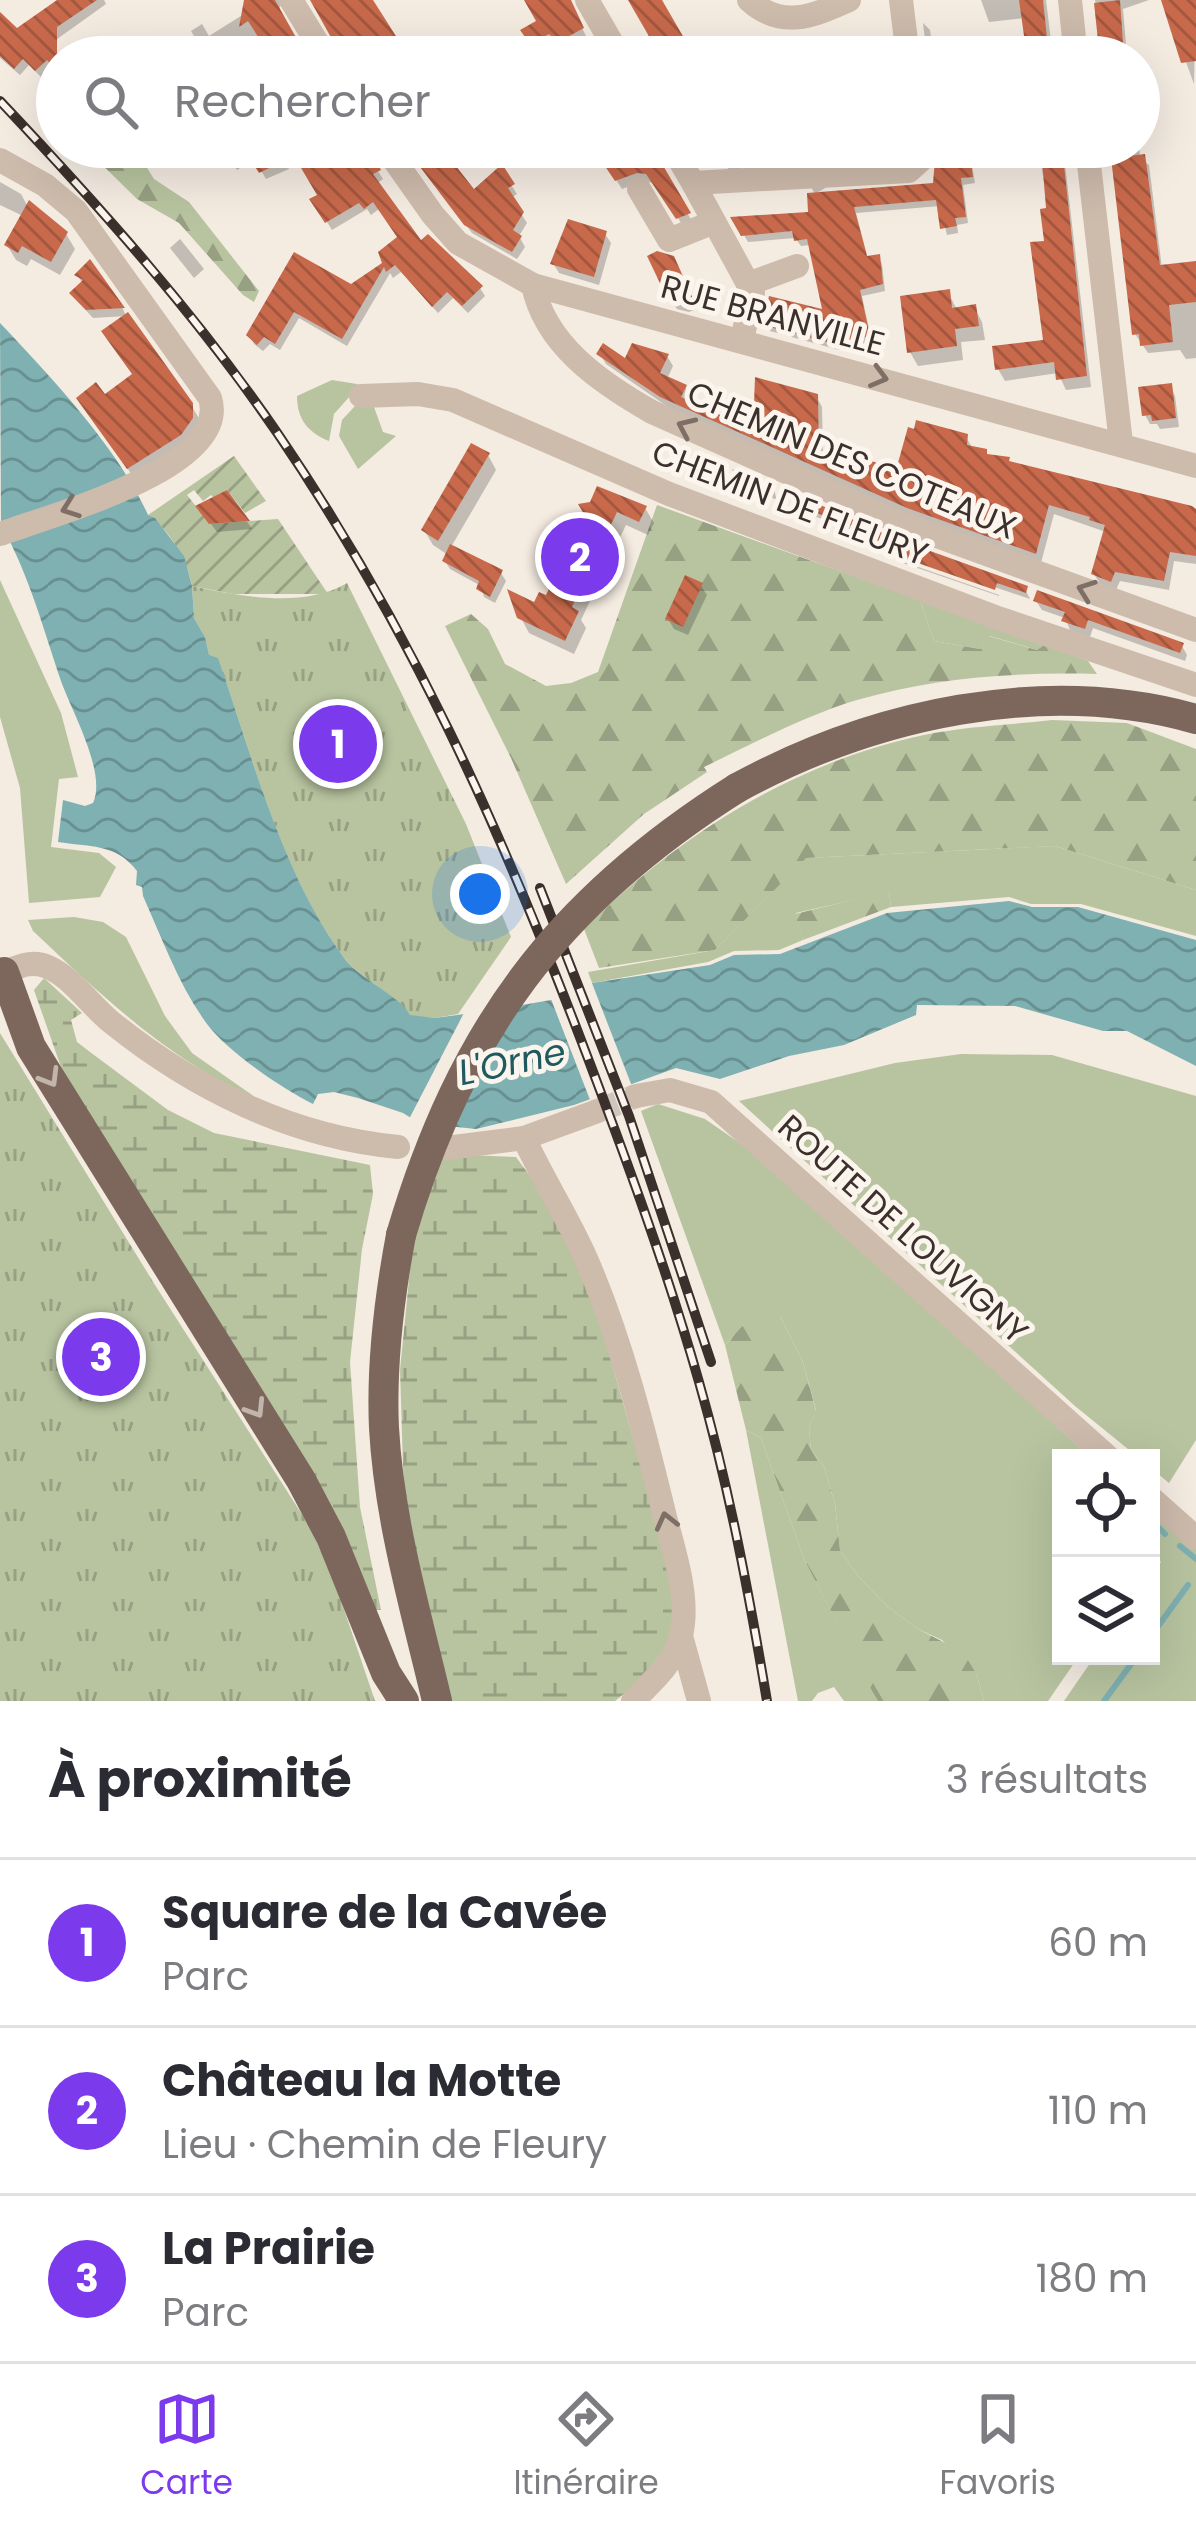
<!DOCTYPE html>
<html lang="fr">
<head>
<meta charset="utf-8">
<style>
  body { margin:0; font-family:Poppins,sans-serif; background:#f7f7f7; color:#2b2b33 }
  .controls { position:absolute; right:36px; bottom:36px; display:grid; overflow:hidden; border-radius:0px; box-shadow:0 12px 48px #0002 }
  .controls button { width:108px; height:108px; display:grid; place-items:center; padding:0; border:0; border-bottom:3px solid #e1e1e2; background:#fff; color:#2b2b33; font:60px sans-serif }
  .you { position:absolute; left:480px; top:894px; width:42px; height:42px; margin:-30px; border:9px solid #fff; border-radius:50%; background:#1a73e8; box-shadow:0 0 0 18px #1a73e833 }
  .badge { display:grid; place-items:center; width:78px; height:78px; border-radius:50%; background:#7c3aed; color:#fff; font-size:39px; font-weight:700 }
  .pin { position:absolute; translate:-50% -50%; border:6px solid #fff; box-shadow:0 3px 12px #0006 }
  .list { margin:0; padding:0; list-style:none }
  h2 { display:flex; justify-content:space-between; align-items:center; height:156px; margin:0; padding:0 48px; font-size:51px }
  h2 small { font-size:39px; font-weight:400; color:#7c7c81 }
  .list li { display:grid; grid-template-columns:78px 1fr auto; gap:36px; align-items:center; box-sizing:border-box; height:168px; padding:0 48px; border-top:3px solid #e1e1e2 }
  .list b { display:block; font-size:45px; white-space:nowrap }
  .list p { margin:0; font-size:39px; white-space:nowrap; color:#7c7c81 }
  .list em { font-size:39px; font-style:normal; color:#7c7c81 }
  .icon { flex:none; width:66px; height:66px; fill:none; stroke:currentColor; stroke-width:2; stroke-linecap:round; stroke-linejoin:round }
  .map { position:relative; flex:none; width:1196px; height:1701px; overflow:hidden }
  .search { position:absolute; background:#fff; box-shadow:0 12px 48px #0002; left:36px; right:36px; top:36px; height:132px; display:flex; align-items:center; gap:30px; box-sizing:border-box; padding:0 42px; border-radius:66px; color:#7c7c81; font-size:45px }
  .sheet { height:660px; background:#fff }
  nav { display:flex; justify-content:space-around; align-items:center; box-sizing:border-box; height:168px; border-top:3px solid #e1e1e2; background:#fff; font-size:33px; color:#7c7c81 }
  nav a { display:grid; justify-items:center; gap:6px }
  nav .on { color:#7c3aed }
  .map>svg:first-child { display:block }
</style>
</head>
<body>
<div class="map">
<svg width="1196" height="1701" viewBox="0 0 1196 1701">
  <defs>
    <pattern id="forest-firs" width="22" height="20" patternUnits="userSpaceOnUse" patternTransform="scale(3)"><rect width="22" height="20" fill="#b8c4a0"/><path d="M5 1l3.5 6h-7zM16 11l3.5 6h-7z" fill="#97a083"/></pattern>
    <pattern id="wetland-marsh" width="20" height="14" patternUnits="userSpaceOnUse" patternTransform="scale(3)"><rect width="20" height="14" fill="#b8c4a0"/><path d="M1 5h8M5 5V1M11 12h8M15 12V8" fill="none" stroke="#97a083"/></pattern>
    <pattern id="park-tufts" width="24" height="20" patternUnits="userSpaceOnUse" patternTransform="scale(3)"><rect width="24" height="20" fill="#b8c4a0"/><path d="M3 7l-1-3M5 7V3M7 7l1-3M15 17l-1-3M17 17v-4M19 17l1-3" fill="none" stroke="#97a083"/></pattern>
    <pattern id="garden-furrows" width="10" height="10" patternUnits="userSpaceOnUse" patternTransform="scale(3)"><rect width="10" height="10" fill="#b8c4a0"/><path d="M-1 1l2-2M0 10L10 0M9 11l2-2" fill="none" stroke="#97a083"/></pattern>
    <pattern id="water-waves" width="16" height="10" patternUnits="userSpaceOnUse" patternTransform="scale(3)"><rect width="16" height="10" fill="#7fb0b2"/><path d="M0 5q4-4 8 0t8 0" fill="none" stroke="#699091"/></pattern>
    <pattern id="building-back-hatch" width="6" height="6" patternUnits="userSpaceOnUse" patternTransform="scale(3)"><rect width="6" height="6" fill="#c8694b"/><path d="M-1 5l2 2M0 0l6 6M5-1l2 2" fill="none" stroke="#a4573f"/></pattern>
  </defs>
  <rect width="100%" height="100%" fill="#f4ebe1"/>
  <g fill="#b8c4a0">
    <path d="M 332,380 L 357,384 L 358,387 L 334,414 L 329,441 C 309,433 297,420 297,396 Z"/>
    <polygon points="355,406 374,407 383,432 396,436 358,469 339,436 342,420"/>
    <polygon points="0,580 61,713 78,777 59,779 51,847 99,853 116,867 100,897 29,903 20,788 0,717"/>
    <polygon points="920,600 1044,645 1037,650 990,636 980,649 934,641"/>
    <polygon points="1055,846 1196,890 1196,936 1081,904 1031,904 1009,897 891,907 889,892 796,913 803,940 779,950 734,951 708,962 592,983 588,972 715,950 805,858"/>
    <path d="M 74,917 L 103,922 L 126,937 L 165,1016 L 192,1053 L 262,1102 C 166,1058 109,1002 33,931 L 28,920 Z"/>
    <polygon points="961,1054 1052,1055 1196,1096 1196,1440 1169,1483 1151,1468 1151,1458 1139,1458 1075,1406 739,1101 895,1063"/>
    <polygon points="658,1104 705,1119 763,1159 1091,1458 1061,1458 1061,1656 1079,1656 1048,1701 984,1701 977,1675 942,1640 918,1629 888,1607 858,1576 840,1550 835,1504 824,1467 811,1449 809,1428 816,1410 803,1362 780,1316 743,1325 725,1345 641,1111"/>
    <polygon points="746,1430 761,1438 804,1559 878,1701 844,1701 834,1687 818,1693 812,1701 798,1701"/>
    <polygon points="1151,1510 1196,1549 1196,1701 1064,1701 1095,1656 1151,1656 1151,1577 1161,1562 1151,1553"/>
  </g>
  <g fill="url(#forest-firs)">
    <polygon points="84,147 136,150 154,179 189,202 259,291 254,302 243,295 179,223 137,199"/>
    <path d="M 657,505 L 920,600 L 934,641 L 980,649 L 989,636 L 1037,650 L 1044,645 L 1088,661 L 1097,674 C 1016,672 936,677 857,700 C 804,716 754,743 704,767 L 707,772 L 644,814 L 566,884 L 511,758 L 445,626 L 471,614 L 488,629 L 505,664 L 546,686 L 571,683 L 598,672 Z"/>
    <path d="M 1052,720 L 1127,723 L 1196,749 L 1196,890 L 1055,846 L 806,858 L 715,950 L 599,968 L 584,929 C 678,836 792,763 924,735 C 966,726 1010,725 1052,720 Z"/>
    <polygon points="889,891 891,907 803,940 795,914"/>
    <polygon points="764,1312 780,1316 803,1362 816,1411 809,1428 811,1449 824,1467 835,1504 840,1550 858,1576 888,1607 918,1629 963,1652 977,1675 984,1701 878,1701 871,1689 804,1559 761,1438 746,1430 725,1345 743,1325"/>
  </g>
  <g fill="url(#wetland-marsh)">
    <polygon points="44,978 82,1013 71,1020 77,1042 90,1052 168,1110 214,1133 370,1165 373,1194 362,1249 350,1362 360,1507 381,1610 368,1610 61,1067 34,990"/>
    <polygon points="467,1155 516,1157 538,1187 589,1283 672,1575 674,1623 664,1651 647,1675 615,1701 450,1701 404,1498 400,1370 413,1239 441,1157"/>
  </g>
  <g fill="url(#park-tufts)">
    <path d="M 347,583 L 466,824 L 511,937 L 458,1014 L 435,1018 L 409,1016 C 399,996 358,978 342,955 C 280,869 253,758 218,659 L 209,656 L 205,637 L 194,618 L 192,586 C 239,596 303,609 347,583 Z"/>
    <polygon points="0,1033 155,1285 310,1527 334,1580 375,1701 0,1701"/>
  </g>
  <path fill="url(#garden-furrows)" d="M 234,456 L 266,501 L 245,513 L 227,490 L 215,499 L 211,495 L 203,501 L 194,490 L 187,495 L 210,524 L 278,519 L 328,594 L 233,594 L 192,586 C 187,560 170,530 148,515 Z"/>
  <path fill="url(#water-waves)" d="M 0,323 C 51,377 118,448 148,515 L 155,518 L 184,556 L 192,586 L 194,618 L 205,637 L 209,655 L 218,658 C 252,756 281,870 342,955 C 358,979 399,995 410,1015 L 435,1018 L 494,1010 L 551,1000 L 592,983 L 710,965 L 734,955 L 780,954 L 887,913 L 1009,901 L 1032,907 L 1078,907 L 1196,940 L 1196,1066 L 1127,1031 L 1103,1031 L 1015,1006 L 917,1005 L 916,1015 L 844,1045 L 789,1056 L 720,1079 L 676,1068 L 574,1105 L 476,1129 L 419,1123 L 403,1113 L 358,1098 L 334,1092 L 318,1094 L 313,1104 C 282,1089 227,1051 207,1024 C 179,986 162,938 143,896 L 142,887 L 136,885 L 137,871 C 116,843 88,847 58,842 L 63,800 L 85,806 L 93,803 C 107,773 72,712 61,681 C 43,628 29,574 1,525 Z"/>
  <g fill="#f4ebe1">
    <polygon points="590,978 633,1089 592,1105 549,994"/>
    <polygon points="493,1004 432,1132 407,1123 467,1007"/>
  </g>
  <g fill="#0003">
    <polygon points="63,0 104,0 106,4 53,42 59,57 57,70 53,66 41,77 29,65 20,75 0,58 0,29 17,32"/>
    <polygon points="247,0 284,0 277,12 303,57 212,57 207,49 203,51 191,31 202,24 209,36 244,14"/>
    <polygon points="528,0 568,0 587,38 563,52 557,42 537,52 525,31 540,22"/>
    <polygon points="981,0 1046,0 1053,57 1029,57 1024,18 989,22"/>
    <polygon points="1095,0 1149,0 1123,9 1127,56 1130,57 1106,57"/>
    <polygon points="1167,0 1196,0 1194,84 1173,26"/>
    <polygon points="923,23 930,30 934,57 927,57"/>
    <polygon points="1139,75 1144,118 1139,118"/>
    <polygon points="1139,145 1140,158 1149,165 1162,268 1196,270 1196,358 1186,359 1180,350 1148,353 1135,334 1117,147"/>
    <polygon points="165,147 185,147 171,156"/>
    <polygon points="222,147 276,147 289,169 266,179 254,159 237,170"/>
    <polygon points="317,147 376,147 374,165 383,179 376,184 420,244 480,288 485,296 468,313 453,298 438,313 401,272 393,278 390,273 347,346 299,318 280,350 270,344 263,351 254,344 249,335 295,256 351,288 386,264 400,238 379,209 371,215 367,209 332,230 313,200 321,196"/>
    <polygon points="406,147 447,147 454,158 448,163 473,194 501,169 517,194 511,198 527,223 519,236 525,247 517,259 472,233"/>
    <polygon points="595,147 617,147 630,167 657,160 693,223 684,227 654,183 643,181 622,189"/>
    <polygon points="716,147 743,147 752,162 731,174"/>
    <polygon points="788,147 896,147 815,194"/>
    <polygon points="938,147 967,147 972,165 975,183 963,185 968,223 957,225 958,233 947,235 940,206 856,213 868,259 878,257 882,264 885,291 862,296 872,343 839,350 770,331 766,324 826,314 811,245 801,246 795,238 748,242 735,219 811,214 937,186"/>
    <polygon points="1038,147 1063,147 1091,387 1066,390 1058,373 1005,381 998,369 1046,342 1049,211"/>
    <polygon points="0,182 21,194 28,207 66,234 75,249 60,275 31,259 27,266 16,260 7,245 23,216 0,205"/>
    <polygon points="605,234 611,243 599,285 559,273 553,263"/>
    <polygon points="180,239 204,269 194,278 170,248"/>
    <polygon points="90,264 123,309 126,316 93,318 78,302 73,293 83,284 77,275"/>
    <polygon points="678,269 696,309 689,312 677,309 671,299"/>
    <polygon points="948,292 957,310 974,307 982,322 985,340 961,342 963,360 918,366 910,352"/>
    <polygon points="600,354 626,362 667,356 673,366 667,379 685,387 691,397 688,403 756,435 816,396 822,407 823,456 898,474 966,437 973,449 988,457 1008,459 1011,465 1196,514 1196,564 1174,561 1169,590 1120,581 1116,590 1100,584 1094,574 1106,532 1054,514 1041,563 915,517 668,407 606,364"/>
    <polygon points="1170,386 1175,396 1179,427 1160,429 1157,424 1150,424 1145,415"/>
    <polygon points="104,398 191,405 200,420 199,433 137,482 88,413"/>
    <polygon points="488,455 496,470 451,547 501,573 506,581 495,603 484,597 481,586 450,569 445,561 448,555 433,545 424,530"/>
    <polygon points="732,469 773,487 777,500 736,482"/>
    <polygon points="226,493 248,523 252,529 217,532 204,515"/>
    <polygon points="807,507 1025,589 1030,599 882,549 877,539 811,515"/>
    <polygon points="645,508 654,523 648,535 626,525 581,620 586,628 574,654 529,633 520,616 548,599 587,515"/>
    <polygon points="898,560 999,595 999,596 900,562"/>
    <polygon points="701,586 707,595 688,635 674,629 668,619"/>
    <polygon points="1036,601 1182,646 1187,655 1185,661 1093,628 1090,637 1070,630 1065,618 1042,610"/>
  </g>
  <g fill="none" stroke-linecap="round" stroke-linejoin="round">
    <g stroke="#7fb0b2" stroke-width="6">
      <polyline points="1151,1520 1165,1534"/>
      <polyline points="1180,1546 1196,1559"/>
      <polyline points="1151,1636 1188,1585"/>
      <polyline points="1104,1701 1137,1656"/>
    </g>
  </g>
  <g fill="url(#building-back-hatch)">
    <polygon points="57,0 97,0 57,27 57,70 47,60 35,71 23,59 14,69 0,56 0,12 17,28"/>
    <polygon points="244,0 275,0 307,57 271,57 248,21 239,27"/>
    <polygon points="310,0 373,0 401,44 374,57 342,57"/>
    <polygon points="524,0 571,0 584,28 558,42 549,34 530,44 520,30 536,21"/>
    <polygon points="628,0 662,0 695,57 661,57"/>
    <polygon points="1019,0 1043,0 1049,57 1027,57"/>
    <polygon points="1120,0 1124,57 1107,57 1106,49 1099,50 1094,3"/>
    <polygon points="1161,0 1196,0 1196,61 1181,63"/>
    <polygon points="243,147 369,147 381,170 373,174 421,240 428,234 483,286 462,306 447,292 432,307 395,265 386,272 384,267 342,339 294,312 275,344 264,337 257,345 246,335 294,252 351,284 382,263 378,252 397,237 373,202 364,209 359,203 325,223 309,199 317,195 294,156 259,173"/>
    <polygon points="405,147 441,147 474,189 502,164 515,184 508,188 524,212 513,230 522,236 512,252 464,225"/>
    <polygon points="592,147 621,147 632,163 658,157 691,213 676,219 646,174 637,173 615,181"/>
    <polygon points="936,147 966,147 970,156 973,177 961,178 966,217 955,218 957,226 940,229 936,200 854,207 867,256 880,254 883,284 860,290 870,336 834,344 762,325 769,296 822,309 807,239 794,241 792,231 741,236 730,217 808,212 807,193 933,183"/>
    <polygon points="1041,147 1062,147 1087,376 1056,380 1054,362 995,370 992,346 1043,340 1030,242 1044,241 1040,209 1046,208"/>
    <polygon points="1145,154 1160,265 1196,261 1196,302 1169,305 1173,342 1140,346 1139,334 1132,335 1111,158"/>
    <polygon points="29,200 68,232 51,262 22,246 18,253 4,245"/>
    <polygon points="568,219 607,231 594,277 550,264"/>
    <polygon points="657,251 674,256 693,299 683,304 668,300 647,256"/>
    <polygon points="90,259 125,308 86,310 69,293 83,280 74,275"/>
    <polygon points="950,289 952,308 976,304 979,326 955,329 957,346 907,353 900,296"/>
    <polygon points="128,312 193,403 193,418 181,435 127,469 76,398 96,382 105,394 132,374 101,331"/>
    <polygon points="603,343 625,358 632,343 669,354 660,373 687,385 681,397 753,430 755,377 818,394 819,453 850,453 896,470 908,427 914,429 916,420 968,434 967,445 987,449 987,454 1010,457 1009,461 1192,506 1196,509 1196,556 1170,552 1164,581 1115,572 1111,582 1091,574 1105,525 1089,520 1090,517 1049,505 1036,554 907,508 660,397 596,354"/>
    <polygon points="1172,383 1176,418 1152,421 1151,415 1142,416 1138,387"/>
    <polygon points="471,443 490,453 438,541 421,530"/>
    <polygon points="597,486 647,506 639,522 617,512 572,607 579,611 565,641 517,618 507,589 534,602 539,592 546,595 584,514 578,504 590,502"/>
    <polygon points="227,490 250,521 209,524 195,506"/>
    <polygon points="807,499 894,538 1028,586 1026,593 997,583 995,590 892,554 894,549 874,541 877,535 803,508"/>
    <polygon points="450,544 503,570 490,597 476,589 479,581 442,561"/>
    <polygon points="685,575 703,583 683,627 665,619"/>
    <polygon points="1037,590 1184,643 1180,653 1088,620 1085,629 1061,621 1065,612 1033,601"/>
  </g>
  <g fill="none" stroke-linecap="round" stroke-linejoin="round">
    <polyline stroke="#cfc6bd" stroke-width="24" stroke-dasharray="24 12" stroke-linecap="butt" points="595,1112 636,1096"/>
    <g stroke="#cdbbac" stroke-width="24">
      <polyline points="291,0 326,57"/>
      <polyline points="587,0 620,57"/>
      <path d="M 749,0 C 782,30 813,16 849,0"/>
      <polyline points="901,0 908,57"/>
      <polyline points="1070,0 1076,57"/>
      <polyline points="385,147 433,215 458,243 533,285 1196,466"/>
      <polyline points="672,147 693,183 909,171 921,160 919,147"/>
      <polyline points="1087,147 1121,443"/>
      <path d="M 0,160 L 45,185 L 76,211 L 210,398 C 232,468 48,516 0,534"/>
      <polyline points="693,183 753,293 742,339"/>
      <polyline points="639,189 669,240 714,222"/>
      <polyline points="748,284 797,266"/>
      <path d="M 533,285 C 545,345 601,383 652,412 L 901,523 L 1196,630"/>
      <polyline points="361,396 418,394 453,400 669,494 995,617 1196,685"/>
      <path d="M 4,972 C 20,966 32,960 48,967 C 73,978 91,1006 111,1022 C 194,1089 292,1137 398,1147"/>
      <polyline points="636,1096 670,1090 711,1102 1109,1458"/>
      <path d="M 524,1138 C 543,1180 569,1219 587,1261 C 622,1342 644,1431 665,1517 C 674,1551 690,1599 681,1635 C 675,1662 652,1682 633,1701"/>
      <polyline points="446,1148 524,1138 595,1112"/>
      <polyline points="1151,1498 1196,1538"/>
      <polyline points="681,1636 699,1701"/>
    </g>
    <g stroke="#7d675c" stroke-width="30">
      <path d="M 737,788 C 873,714 1043,676 1196,719"/>
      <polyline points="4,972 31,1047 301,1480 331,1537 386,1673 404,1701"/>
      <path d="M 401,1235 C 389,1299 381,1362 384,1428 C 389,1520 416,1612 437,1701"/>
    </g>
    <defs>
      <g id="rail">
        <path d="M 0,101 C 99,206 196,314 278,434 C 410,628 498,823 581,1040 C 624,1153 666,1266 699,1382 C 729,1487 749,1594 767,1701"/>
        <polyline points="540,888 629,1116 711,1362"/>
      </g>
    </defs>
    <use href="#rail" stroke="#3b302b" stroke-width="10"/>
    <use href="#rail" stroke="#fbf5ee" stroke-width="6" stroke-dasharray="18" stroke-linecap="butt"/>
    <path stroke="#7d675c" stroke-width="30" d="M 401,1235 C 461,1031 556,902 737,788"/>
  </g>
  <defs><path id="oneway-chevron" d="M-2-3.5L2.5 0L-2 3.5" fill="none" stroke-width="1.6" stroke-linecap="round" stroke-linejoin="round" transform="scale(3)"/></defs>
  <g stroke="#7d6f65">
    <use href="#oneway-chevron" transform="translate(879 377) rotate(15)"/>
    <use href="#oneway-chevron" transform="translate(686 427) rotate(-156)"/>
    <use href="#oneway-chevron" transform="translate(70 508) rotate(160)"/>
    <use href="#oneway-chevron" transform="translate(1086 590) rotate(-160)"/>
    <use href="#oneway-chevron" transform="translate(666 1521) rotate(-104)"/>
  </g>
  <g stroke="#c2b5ac">
    <use href="#oneway-chevron" transform="translate(50 1078) rotate(59)"/>
    <use href="#oneway-chevron" transform="translate(256 1409) rotate(58)"/>
  </g>
  <g text-anchor="middle" dominant-baseline="central" stroke-width="10" stroke-linejoin="round" paint-order="stroke">
    <g font-size="33" fill="#3b302b" stroke="#fbf5ee">
      <text transform="translate(773 315) rotate(15)">RUE BRANVILLE</text>
      <text transform="translate(852 460) rotate(23)">CHEMIN DES COTEAUX</text>
      <text transform="translate(790 503) rotate(21)">CHEMIN DE FLEURY</text>
      <text transform="translate(903 1229) rotate(42)">ROUTE DE LOUVIGNY</text>
    </g>
    <g font-size="36" font-style="italic" fill="#1f5a5e" stroke="#fbf5ee">
      <text transform="translate(512 1062) rotate(-12)">L'Orne</text>
    </g>
  </g>
</svg>
<div class="controls">
<button><svg class="icon" aria-label="locate" viewBox="0 0 24 24"><circle cx="12" cy="12" r="6"/><path d="M12 2v4M12 18v4M2 12h4M18 12h4"/></svg></button>
<button><svg class="icon" aria-label="layers" viewBox="0 0 24 24"><path d="M12 4l9 5-9 5-9-5zM3 14l9 5 9-5"/></svg></button>
</div>
<div class="you"></div>
<div class="pin badge" style="left:338px;top:744px">1</div>
<div class="pin badge" style="left:580px;top:557px">2</div>
<div class="pin badge" style="left:101px;top:1357px">3</div>
<div class="search"><svg class="icon" aria-label="search" viewBox="0 0 24 24"><circle cx="10" cy="10" r="6"/><path d="M15 15l6 6"/></svg>Rechercher</div>
</div>
<section class="sheet">
<h2>À proximité<small>3 résultats</small></h2>
<ul class="list">
<li><span class="badge">1</span><div><b>Square de la Cavée</b><p>Parc</p></div><em>60 m</em></li>
<li><span class="badge">2</span><div><b>Château la Motte</b><p>Lieu · Chemin de Fleury</p></div><em>110 m</em></li>
<li><span class="badge">3</span><div><b>La Prairie</b><p>Parc</p></div><em>180 m</em></li>
</ul>
</section>
<nav>
<a class="on"><svg class="icon" aria-label="map" viewBox="0 0 24 24"><path d="M3 6l6-2 6 2 6-2v14l-6 2-6-2-6 2zM9 4v14M15 6v14"/></svg>Carte</a>
<a><svg class="icon" aria-label="directions" viewBox="0 0 24 24"><path d="M12 3l9 9-9 9-9-9zM9 14v-3h6M13 9l2 2-2 2"/></svg>Itinéraire</a>
<a><svg class="icon" aria-label="saved" viewBox="0 0 24 24"><path d="M7 4h10v16l-5-4-5 4z"/></svg>Favoris</a>
</nav>
</body>
</html>
